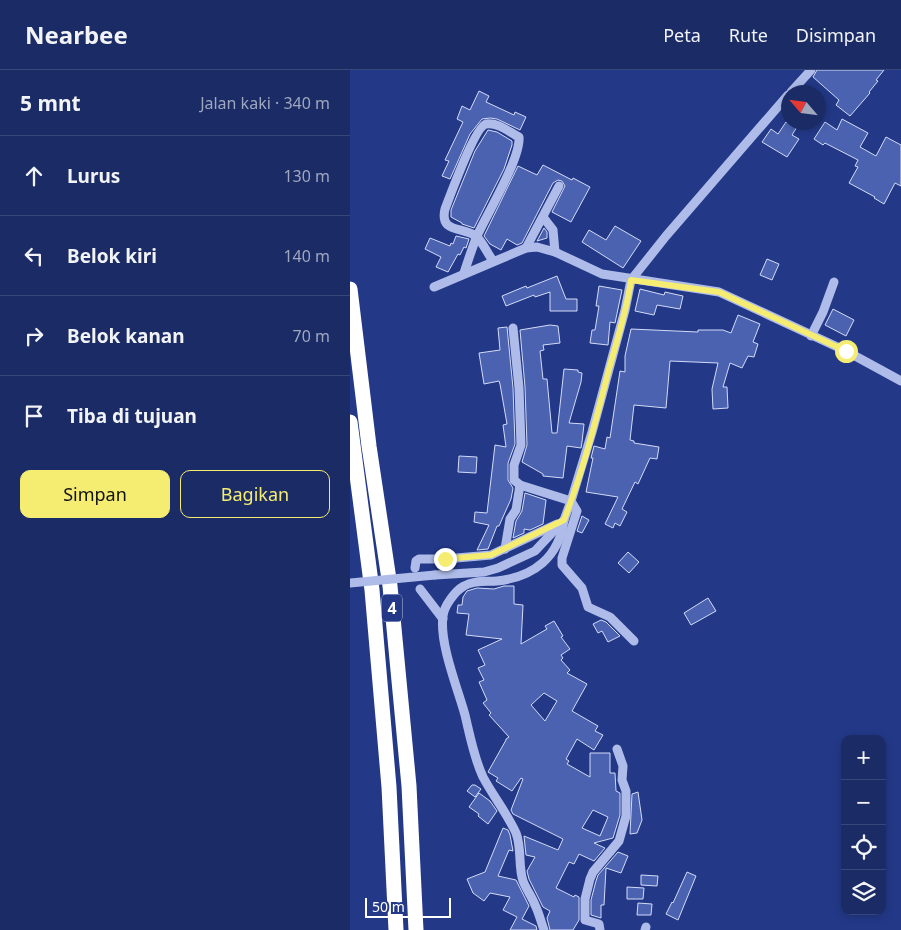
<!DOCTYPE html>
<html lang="id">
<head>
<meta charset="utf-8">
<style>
  body { margin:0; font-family:"Noto Sans",sans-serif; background:#23336c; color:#f1f3f6 }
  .controls { position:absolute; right:15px; bottom:15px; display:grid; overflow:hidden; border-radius:10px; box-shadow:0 2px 8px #0003 }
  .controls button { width:45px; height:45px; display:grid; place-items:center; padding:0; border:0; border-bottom:1px solid #38477a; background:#1a2b66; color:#f1f3f6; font:25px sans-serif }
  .compass { position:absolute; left:431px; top:15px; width:45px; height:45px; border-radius:50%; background:#1a2b66; box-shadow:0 2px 8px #0003; rotate:298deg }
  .scale { position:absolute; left:15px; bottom:12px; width:86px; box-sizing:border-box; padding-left:5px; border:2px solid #fff; border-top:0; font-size:14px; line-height:18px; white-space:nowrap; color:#fff; -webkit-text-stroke:4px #233988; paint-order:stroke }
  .stop { position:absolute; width:15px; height:15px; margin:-11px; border:4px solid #f5ec72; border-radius:50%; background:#fff }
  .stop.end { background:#f5ec72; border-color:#fff; box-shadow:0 1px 5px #0008 }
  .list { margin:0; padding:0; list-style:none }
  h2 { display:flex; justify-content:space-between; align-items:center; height:65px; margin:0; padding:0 20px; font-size:21px }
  h2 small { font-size:16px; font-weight:400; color:#9fa7bf }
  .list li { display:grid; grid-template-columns:32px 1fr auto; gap:15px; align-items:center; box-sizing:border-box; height:80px; padding:0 20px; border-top:1px solid #38477a }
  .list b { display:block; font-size:19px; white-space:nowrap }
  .list em { font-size:16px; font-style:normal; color:#9fa7bf }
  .actions { display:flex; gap:10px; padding:15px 20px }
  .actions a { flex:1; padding:11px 0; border:1px solid #f5ec72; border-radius:10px; text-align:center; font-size:18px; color:#f5ec72 }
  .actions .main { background:#f5ec72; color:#111 }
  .icon { flex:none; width:28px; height:28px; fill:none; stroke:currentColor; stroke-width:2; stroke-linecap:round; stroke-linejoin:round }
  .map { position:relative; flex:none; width:551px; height:860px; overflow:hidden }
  header { display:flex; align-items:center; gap:30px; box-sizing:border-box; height:70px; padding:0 25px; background:#1a2b66; border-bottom:1px solid #38477a }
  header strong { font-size:24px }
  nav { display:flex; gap:28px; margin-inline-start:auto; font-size:18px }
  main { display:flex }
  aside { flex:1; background:#1a2b66 }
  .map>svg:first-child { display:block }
</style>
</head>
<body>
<header>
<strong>Nearbee</strong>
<nav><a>Peta</a><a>Rute</a><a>Disimpan</a></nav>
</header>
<main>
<aside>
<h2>5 mnt<small>Jalan kaki · 340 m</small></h2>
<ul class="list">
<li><svg class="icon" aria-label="ahead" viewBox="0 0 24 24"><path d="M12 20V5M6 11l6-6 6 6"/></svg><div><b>Lurus</b></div><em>130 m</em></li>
<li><svg class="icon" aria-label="left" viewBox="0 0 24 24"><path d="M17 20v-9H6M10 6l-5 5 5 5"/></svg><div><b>Belok kiri</b></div><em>140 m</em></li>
<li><svg class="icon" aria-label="right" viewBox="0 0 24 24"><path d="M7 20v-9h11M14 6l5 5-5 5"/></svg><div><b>Belok kanan</b></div><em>70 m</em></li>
<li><svg class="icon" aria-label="arrive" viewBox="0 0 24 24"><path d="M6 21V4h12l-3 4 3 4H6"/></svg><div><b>Tiba di tujuan</b></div></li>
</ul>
<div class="actions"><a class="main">Simpan</a><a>Bagikan</a></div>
</aside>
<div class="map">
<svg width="551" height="860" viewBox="0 0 551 860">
  <rect width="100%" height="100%" fill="#233988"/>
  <g fill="#4b62b0" stroke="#d3dbf7" fill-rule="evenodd">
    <polygon points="467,0 534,0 526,10 528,11 519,22 520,23 500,46 486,35 489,30 463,7"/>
    <polygon points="129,21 139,26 136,32 164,45 165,42 176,47 170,60 147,49 140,48 132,49 120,64 100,109 92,106 99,91 95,90 113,52 107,49 112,36 120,40"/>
    <polygon points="492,49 518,63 510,77 526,86 536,67 551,75 551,116 545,113 534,134 524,128 525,127 499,113 508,97 505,96 508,90 475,73 473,75 464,69 475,52 487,60"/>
    <polygon points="436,52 450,52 442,65 449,69 437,87 412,72 421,59 428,64"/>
    <polygon points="138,60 147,62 162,71 162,75 154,99 124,158 112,154 112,153 101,147 101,140 125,81"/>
    <polygon points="193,95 222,110 223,108 240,117 221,152 202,142 215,116 212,111 208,110 203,113 172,173 167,175 157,169 151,180 140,174 134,166 168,96 187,105"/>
    <polygon points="265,156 291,171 273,198 232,172 239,160 256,170"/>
    <polygon points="194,158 197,162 197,168 187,171"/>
    <polygon points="106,166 119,169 116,178 114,177 110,185 108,184 98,202 86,197 91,187 75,179 80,168 100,176 101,173 103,174"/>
    <polygon points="417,189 429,194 422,210 410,205"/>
    <polygon points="207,206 216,229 227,229 227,241 200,241 200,222 185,227 184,225 156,236 152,226 176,216 177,218"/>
    <polygon points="249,216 272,220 265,253 260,252 258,275 240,273 242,260 245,260 249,236 246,236"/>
    <polygon points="290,219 314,225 315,222 333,226 330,239 307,235 304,245 285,241"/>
    <polygon points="483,239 504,250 496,266 475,255"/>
    <polygon points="388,245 410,254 403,272 408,274 404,287 398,286 392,298 380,293 373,317 377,317 378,338 363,339 362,319 368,293 320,291 316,338 284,335 280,370 284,371 284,373 309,377 307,389 300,388 288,414 285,412 272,439 277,442 270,456 265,453 263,458 255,454 268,427 236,422 243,388 241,388 244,376 255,379 257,367 260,368 270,301 275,302 275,286 281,259 348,262 348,260 373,260 381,263"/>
    <polygon points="200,255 208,256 210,273 193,275 194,280 190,281 193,309 197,309 202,363 207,363 214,299 228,300 228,302 232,303 231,312 219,353 234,354 232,372 231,378 217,376 213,408 193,406 193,404 172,392 177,375 175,317 170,260"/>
    <polygon points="157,257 163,318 165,374 158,393 158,410 163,418 161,429 149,456 147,456 138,479 127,480 139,455 124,452 125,442 137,443 145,375 156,377 153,355 157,354 150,314 149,311 134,314 129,283 150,280 148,258"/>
    <polygon points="109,386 127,387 126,403 108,402"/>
    <polygon points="175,423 196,430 193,454 180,460 174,459 174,463 163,468 166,451 172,441"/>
    <polygon points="232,446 239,450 232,463 227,461"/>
    <polygon points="278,482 289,492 279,503 268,493"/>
    <path d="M 154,516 L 164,516 L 164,534 L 173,535 L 171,574 L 197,559 L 195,556 L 204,551 L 213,566 L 211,567 L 220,579 L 211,585 L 213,588 L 211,590 L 220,600 L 217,603 L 237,614 L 222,641 L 248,656 L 245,661 L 253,665 L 244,680 L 227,669 L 216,689 L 219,691 L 217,694 L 240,707 L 240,683 L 260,683 L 260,703 L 265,703 L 266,721 L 270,723 L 270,745 L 263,768 L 244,773 L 255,778 L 244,791 L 229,784 L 224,794 L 219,792 L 206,818 L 224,827 L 225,825 L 229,827 L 229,850 L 223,860 L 200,860 L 197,848 L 200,841 L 193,837 L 179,809 L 177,801 L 185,787 L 176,785 L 174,766 L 208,780 L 213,769 L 163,744 L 161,740 L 173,709 L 171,708 L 162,721 L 146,711 L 148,708 L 138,702 L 156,670 L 156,669 L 159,667 L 139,645 L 141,643 L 133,633 L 137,630 L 129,612 L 134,610 L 128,598 L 135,595 L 128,580 L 152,569 L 116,565 L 119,544 L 107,543 L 108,535 L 112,535 L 113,527 L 117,521 L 127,518 L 144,519 ZM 194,623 L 207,631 L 195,651 L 181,635 ZM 243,740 L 258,747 L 250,766 L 232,758 Z"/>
    <polygon points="358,528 366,541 341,555 334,543"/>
    <polygon points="251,550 256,552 270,566 258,572 252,561 248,563 243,554"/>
    <polygon points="122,715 125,715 131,719 125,727 117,721"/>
    <polygon points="288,722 292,750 287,763 280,764 282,724"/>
    <polygon points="129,723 140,731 147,741 138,754 128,746 129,744 119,737"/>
    <polygon points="153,758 158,760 160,765 163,781 159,780 148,806 166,810 179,836 172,849 186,856 187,860 160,860 167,847 153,840 160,827 140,823 134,831 123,823 117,809 135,802"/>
    <polygon points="268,782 278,786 271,803 256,798 254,835 251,835 251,848 241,845 241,830 246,811 248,805"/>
    <polygon points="337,802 346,806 328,850 316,844 322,832 323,833"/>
    <polygon points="291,805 308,806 307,816 291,815"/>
    <polygon points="277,817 294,818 293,829 277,829"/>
    <polygon points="288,833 302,834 301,845 287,845"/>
  </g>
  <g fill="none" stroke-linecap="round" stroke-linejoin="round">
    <g stroke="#afbcea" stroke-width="9">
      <polyline points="441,22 461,0"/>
      <polyline points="193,147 203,160 205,182"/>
      <polyline points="176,178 209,116"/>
      <path d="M 114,203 C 118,191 122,178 127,166 C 137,144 171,88 169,67 C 159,62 148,52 136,54 C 125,57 100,126 95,139 C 89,164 114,156 127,167 C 133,173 138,184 143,191"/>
      <polyline points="84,217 176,178 187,177 205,182 252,204 369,222 496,281 551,311"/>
      <polyline points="163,258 169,318 171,375 164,395 164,410 170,415 221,431 227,441 212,488 212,495 232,518 238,537 260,547 284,571"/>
      <polyline points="461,266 473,242 484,212"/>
      <polyline points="155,479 160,449 166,440 170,415"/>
      <polyline points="65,498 66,491 69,489 95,489 141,485 207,454"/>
      <polyline points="85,505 134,502 148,498 185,481 214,450 221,431 242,362 275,240 281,210 316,166 438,25"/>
      <polyline points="70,519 93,549"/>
      <path d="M 194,860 C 191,852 189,843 185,835 C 182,827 176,819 173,811 C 168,796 172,778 166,763 C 157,743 143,726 133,707 C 124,688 120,666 115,645 C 108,619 89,573 93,546 C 94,536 105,521 114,516 C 124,510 136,512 147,511 C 184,507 209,487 214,450"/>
      <polyline points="250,860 249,854 235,850 235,829 240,809 243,802 269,771 276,746 276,721 272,710 273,696 267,679"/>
      <polyline points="295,860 296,857"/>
    </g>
    <g stroke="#fff" stroke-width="15">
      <polyline points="0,219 19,376 40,516 59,716 66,860"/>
      <polyline points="0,352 22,520 39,717 46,860"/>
    </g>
    <polyline stroke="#afbcea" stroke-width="9" points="0,513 85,505"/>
  </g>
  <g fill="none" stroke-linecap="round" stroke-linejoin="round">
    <path stroke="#f5ec72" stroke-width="6" d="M 95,489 L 141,485 L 214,450 C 233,401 246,350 259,299 C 267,270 277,240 281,210 L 369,222 L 496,281"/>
  </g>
  <g text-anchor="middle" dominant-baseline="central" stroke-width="5" stroke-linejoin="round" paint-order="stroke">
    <rect fill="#233988" stroke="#bdc4db" stroke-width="1" x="32" y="524.5" width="20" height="27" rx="4"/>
    <g font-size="16" font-weight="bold" fill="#fff">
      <text x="42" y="538">4</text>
    </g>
  </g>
</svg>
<div class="controls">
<button>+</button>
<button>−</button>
<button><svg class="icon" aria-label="locate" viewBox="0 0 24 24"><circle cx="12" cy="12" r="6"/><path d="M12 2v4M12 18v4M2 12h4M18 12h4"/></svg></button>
<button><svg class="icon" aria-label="layers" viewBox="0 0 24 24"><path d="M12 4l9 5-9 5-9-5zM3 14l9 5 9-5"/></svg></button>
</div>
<svg class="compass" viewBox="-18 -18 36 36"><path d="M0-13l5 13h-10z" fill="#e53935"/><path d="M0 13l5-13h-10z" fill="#9fa7bf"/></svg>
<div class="scale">50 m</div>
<div class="stop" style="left:496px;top:281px"></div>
<div class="stop end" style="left:95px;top:489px"></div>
</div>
</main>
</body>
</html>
